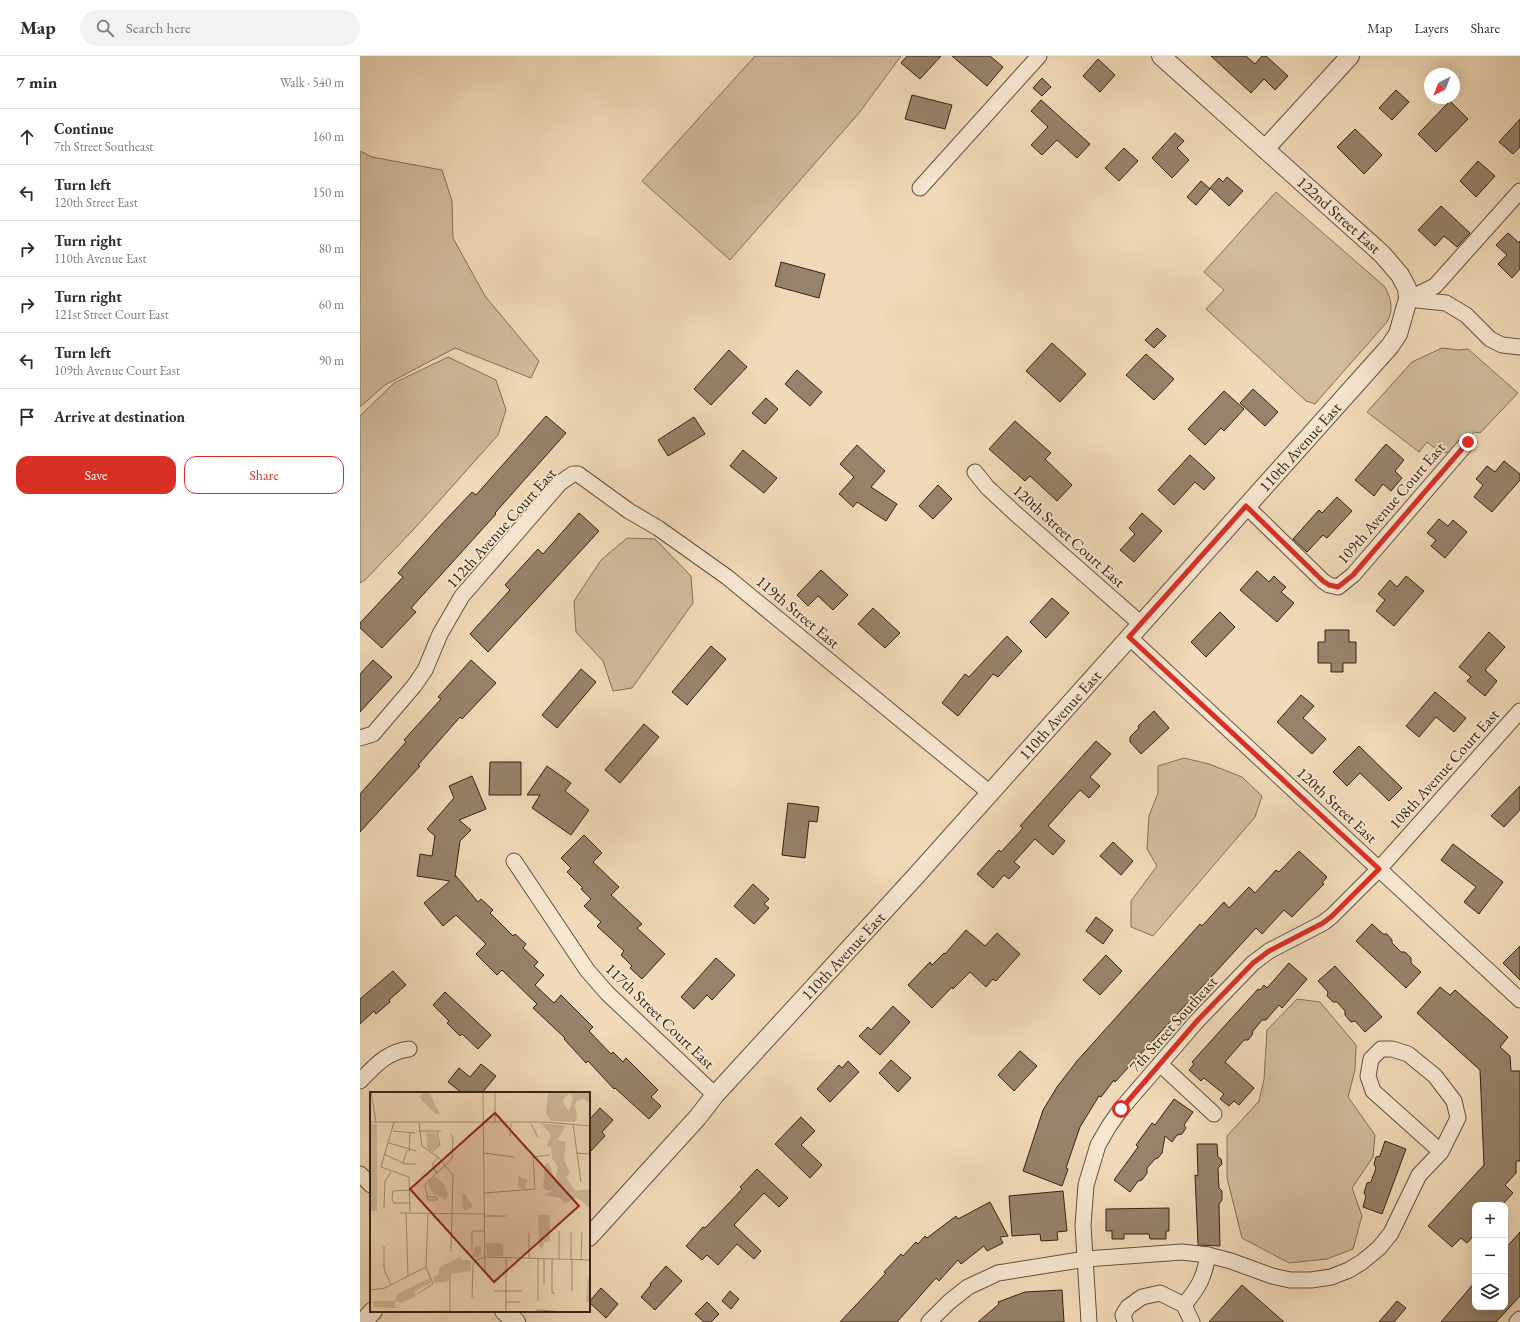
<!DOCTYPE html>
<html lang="en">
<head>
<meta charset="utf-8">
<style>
  body { margin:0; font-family:"EB Garamond",serif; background:#f2f2f3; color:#2b2b33 }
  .controls { position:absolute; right:12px; bottom:12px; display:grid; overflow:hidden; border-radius:8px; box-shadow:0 4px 16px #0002 }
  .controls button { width:36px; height:36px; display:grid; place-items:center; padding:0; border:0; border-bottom:1px solid #e1e1e2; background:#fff; color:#2b2b33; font:20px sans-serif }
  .compass { position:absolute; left:1064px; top:12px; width:36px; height:36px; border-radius:50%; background:#fff; box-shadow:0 4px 16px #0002; rotate:222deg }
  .stop { position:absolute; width:12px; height:12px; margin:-9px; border:3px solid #d93025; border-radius:50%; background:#fff }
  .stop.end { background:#d93025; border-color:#fff; box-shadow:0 1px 4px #0008 }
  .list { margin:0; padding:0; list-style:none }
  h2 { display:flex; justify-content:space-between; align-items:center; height:52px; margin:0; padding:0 16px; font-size:17px }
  h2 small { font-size:13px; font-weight:400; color:#7c7c81 }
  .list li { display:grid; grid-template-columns:26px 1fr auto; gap:12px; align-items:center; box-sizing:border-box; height:56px; padding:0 16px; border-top:1px solid #e1e1e2 }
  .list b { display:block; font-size:15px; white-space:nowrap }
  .list p { margin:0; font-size:13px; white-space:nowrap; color:#7c7c81 }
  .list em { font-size:13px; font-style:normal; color:#7c7c81 }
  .actions { display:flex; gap:8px; padding:12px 16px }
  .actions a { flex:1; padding:9px 0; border:1px solid #d93025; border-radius:12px; text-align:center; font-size:14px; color:#d93025 }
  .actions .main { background:#d93025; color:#fff }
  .icon { flex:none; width:22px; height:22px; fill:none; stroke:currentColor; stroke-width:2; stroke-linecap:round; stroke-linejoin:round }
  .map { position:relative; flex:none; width:1160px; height:1266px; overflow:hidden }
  header { display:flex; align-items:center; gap:24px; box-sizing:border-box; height:56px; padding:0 20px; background:#fff; border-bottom:1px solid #e1e1e2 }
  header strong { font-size:19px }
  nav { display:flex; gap:22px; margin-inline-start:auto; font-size:14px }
  .search { width:280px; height:36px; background:#f2f2f3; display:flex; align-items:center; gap:10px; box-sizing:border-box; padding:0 14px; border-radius:22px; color:#7c7c81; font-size:15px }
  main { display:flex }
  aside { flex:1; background:#fff }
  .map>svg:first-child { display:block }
</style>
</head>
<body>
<header>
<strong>Map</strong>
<div class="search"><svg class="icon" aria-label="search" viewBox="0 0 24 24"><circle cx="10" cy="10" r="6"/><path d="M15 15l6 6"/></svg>Search here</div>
<nav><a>Map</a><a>Layers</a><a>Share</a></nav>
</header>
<main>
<aside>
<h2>7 min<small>Walk · 540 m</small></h2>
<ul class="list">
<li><svg class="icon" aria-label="ahead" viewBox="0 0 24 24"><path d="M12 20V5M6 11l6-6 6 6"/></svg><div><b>Continue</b><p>7th Street Southeast</p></div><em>160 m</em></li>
<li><svg class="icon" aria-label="left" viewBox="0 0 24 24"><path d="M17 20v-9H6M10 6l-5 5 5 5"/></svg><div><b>Turn left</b><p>120th Street East</p></div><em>150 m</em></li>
<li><svg class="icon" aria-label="right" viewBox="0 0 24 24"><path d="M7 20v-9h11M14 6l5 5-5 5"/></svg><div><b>Turn right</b><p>110th Avenue East</p></div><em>80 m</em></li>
<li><svg class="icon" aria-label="right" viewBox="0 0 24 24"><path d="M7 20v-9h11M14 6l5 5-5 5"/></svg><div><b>Turn right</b><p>121st Street Court East</p></div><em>60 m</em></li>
<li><svg class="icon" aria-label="left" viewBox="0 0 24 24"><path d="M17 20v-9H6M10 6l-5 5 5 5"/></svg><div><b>Turn left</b><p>109th Avenue Court East</p></div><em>90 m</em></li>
<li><svg class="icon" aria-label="arrive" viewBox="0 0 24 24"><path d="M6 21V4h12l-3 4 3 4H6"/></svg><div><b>Arrive at destination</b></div></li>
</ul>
<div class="actions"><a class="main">Save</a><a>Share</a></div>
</aside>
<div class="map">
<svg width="1160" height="1266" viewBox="0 0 1160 1266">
  <rect width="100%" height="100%" fill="#f1dab9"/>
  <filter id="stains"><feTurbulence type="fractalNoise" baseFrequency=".005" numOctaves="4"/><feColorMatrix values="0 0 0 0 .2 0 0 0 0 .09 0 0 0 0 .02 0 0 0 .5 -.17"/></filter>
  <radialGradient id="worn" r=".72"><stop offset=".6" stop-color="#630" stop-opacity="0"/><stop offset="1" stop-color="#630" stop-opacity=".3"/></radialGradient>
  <g fill="#d1bb9d" stroke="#82705a">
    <polygon points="395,0 541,0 499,57 370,204 282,125"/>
    <polygon points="0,95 12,101 82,114 92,145 93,182 125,240 179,305 171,322 95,292 25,329 0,351"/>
    <path d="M 916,136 L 1024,230 C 1031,240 1034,254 1027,266 L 955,348 L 946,345 L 846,253 L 864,234 L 844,216 Z"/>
    <path d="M 1082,292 L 1099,294 L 1108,293 L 1158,337 L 1120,377 L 1114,376 C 1106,385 1094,401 1080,395 C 1075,393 1071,389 1067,386 L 1059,396 L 1007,356 L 1052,306 Z"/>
    <polygon points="88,301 136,324 146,354 138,379 55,472 5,524 0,527 0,360 34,327"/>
    <polygon points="267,482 295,483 331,520 333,547 272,632 253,635 243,605 216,576 214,545 241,504"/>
    <polygon points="824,702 849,708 882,721 902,740 895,761 793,880 771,871 771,845 797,810 787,793 789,760 798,737 798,710"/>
    <polygon points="937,943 960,946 996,989 995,1014 988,1041 1015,1079 1013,1101 992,1132 1002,1160 993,1193 967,1203 929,1207 882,1182 867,1122 867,1080 899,1045 904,1023 907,974"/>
  </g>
  <g fill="#96836b" stroke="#332516">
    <polygon points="547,0 581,0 560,23 541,7"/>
    <polygon points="592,0 630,0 643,11 627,30"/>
    <polygon points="851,0 886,0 895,8 902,0 906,0 928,20 915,34 904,23 891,37"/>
    <polygon points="738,3 755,19 740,36 723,20"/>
    <polygon points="682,22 691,31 682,40 673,32"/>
    <polygon points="1036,34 1049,46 1032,64 1019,52"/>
    <polygon points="552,39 592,49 585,73 545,63"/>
    <polygon points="681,44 730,88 717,102 697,84 682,99 671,89 688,71 671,55"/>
    <polygon points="1090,45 1108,63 1076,96 1058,78"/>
    <polygon points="1160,63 1160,91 1153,98 1139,86"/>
    <polygon points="995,73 1022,99 1004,118 977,91"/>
    <polygon points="815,77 824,85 817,92 829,104 812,122 792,102"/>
    <polygon points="764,92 778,105 759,125 745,112"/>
    <polygon points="1118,105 1135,120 1116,141 1100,125"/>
    <polygon points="867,121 883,135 869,150 850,132 859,122 863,126"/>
    <polygon points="841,125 850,133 836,149 827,141"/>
    <polygon points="1081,150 1110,177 1097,191 1084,180 1075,190 1058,174"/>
    <polygon points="1148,177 1159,187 1160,185 1160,213 1152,222 1138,208 1147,199 1136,189"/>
    <polygon points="421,206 465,218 459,242 415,230"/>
    <polygon points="797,272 806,280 794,292 785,284"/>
    <polygon points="692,287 726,318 700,346 666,315"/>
    <polygon points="369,294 387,311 351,349 334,333"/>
    <polygon points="786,298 814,323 794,344 766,319"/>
    <polygon points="437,314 462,336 450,350 425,328"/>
    <polygon points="893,333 918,356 905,370 880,347"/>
    <polygon points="864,335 884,353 864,375 861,372 845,389 828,373"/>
    <polygon points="406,342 418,353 405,368 392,357"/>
    <polygon points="186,360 206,377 135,457 136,458 51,552 56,556 22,592 0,572 0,567 43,521 38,517 78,472 112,436 116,439"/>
    <polygon points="334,361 345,378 308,400 298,384"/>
    <polygon points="655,365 691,397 685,403 712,429 697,445 670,420 665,425 629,393"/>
    <polygon points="1026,388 1044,404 1035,415 1042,422 1031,435 1023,428 1014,440 995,424"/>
    <polygon points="497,389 525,415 511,431 537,448 526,465 497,446 493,451 479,438 494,421 480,408"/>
    <polygon points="383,394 417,422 404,437 370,410"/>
    <polygon points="830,399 855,422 844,434 835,426 814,449 798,434"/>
    <polygon points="1144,405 1160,418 1160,424 1132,456 1114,441 1123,429 1116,423 1127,410 1135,416"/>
    <polygon points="578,429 592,443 573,463 559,450"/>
    <polygon points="977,441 992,455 967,482 963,479 947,496 933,483 959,454 962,457"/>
    <polygon points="219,457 239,475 128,596 110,578 150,534 145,529 178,493 183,498"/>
    <polygon points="782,457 802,475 774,506 760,494 775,478 769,472"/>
    <polygon points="1079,463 1088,470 1093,464 1107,476 1085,502 1071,490 1076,484 1067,477"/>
    <polygon points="461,514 488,539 473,554 458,540 448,550 437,539"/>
    <polygon points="897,515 909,526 914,520 920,526 926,531 921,536 934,547 917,566 880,534"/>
    <polygon points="1046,520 1064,535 1034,570 1016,555 1025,544 1018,538 1030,524 1037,531"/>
    <polygon points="692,542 709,557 686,582 670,566"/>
    <polygon points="513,552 540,577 525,592 498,568"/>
    <polygon points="860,556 875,571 846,601 831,586"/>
    <polygon points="965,574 989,574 989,586 996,586 996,607 983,607 983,616 971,616 971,607 958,607 958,586 965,586"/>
    <polygon points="1129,576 1145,591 1125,614 1137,625 1125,640 1107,625 1111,621 1099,611"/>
    <polygon points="647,580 662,595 638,621 633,618 598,660 582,647 605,618 609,621"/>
    <polygon points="351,590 366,603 327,649 312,636"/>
    <polygon points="13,604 32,621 0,656 0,618"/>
    <polygon points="111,604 136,627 102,663 100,661 58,709 60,710 0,776 0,738 46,686 44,684 81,643 78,641"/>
    <polygon points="221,613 236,626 197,672 182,659"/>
    <polygon points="1075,636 1106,662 1094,676 1076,661 1059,681 1046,670"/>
    <polygon points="941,639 954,650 943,662 966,683 952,698 917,666"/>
    <polygon points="794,655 809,672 781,698 770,686 770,681 779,672 778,670"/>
    <polygon points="284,668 299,681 260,727 245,714"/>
    <polygon points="736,685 751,698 730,721 740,730 729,742 720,734 688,770 705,785 693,799 675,783 654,806 660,811 649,823 644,819 633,832 617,818 639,794 641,796 663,772 660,770"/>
    <polygon points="999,690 1042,732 1029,745 1000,717 987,730 973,716"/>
    <polygon points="130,706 161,706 161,739 129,739"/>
    <polygon points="187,710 211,727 205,735 229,754 211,779 172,752 180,739 167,739"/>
    <polygon points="112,720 126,753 99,764 111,774 100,785 95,821 96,820 118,846 121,843 133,854 130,857 153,880 155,878 166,888 163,892 178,906 174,910 184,919 175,929 194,947 201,939 233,971 229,975 251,998 253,996 263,1006 266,1002 298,1034 291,1041 301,1050 289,1063 255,1032 254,1033 228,1005 226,1007 204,983 205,982 173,952 177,948 142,914 137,919 116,898 126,888 96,859 83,870 64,847 90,825 57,820 60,798 72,800 75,780 67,773 94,742 89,730"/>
    <polygon points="1160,730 1160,754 1144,771 1131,760"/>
    <polygon points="428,747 459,751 457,766 449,765 445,802 422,799"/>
    <polygon points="224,779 242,797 233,806 259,831 251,839 282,868 277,872 305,898 282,923 270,912 272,910 261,899 264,895 237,870 241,866 224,850 231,843 221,833 223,832 207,816 211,812 201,802"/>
    <polygon points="753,786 773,805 761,819 740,800"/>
    <polygon points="1093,788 1143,826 1119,858 1104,846 1116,831 1081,804"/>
    <polygon points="939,795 967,821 962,827 964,828 932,861 924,854 902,878 896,872 755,1026 754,1024 741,1041 739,1040 720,1071 706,1112 708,1113 702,1130 663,1115 683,1054 697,1031 717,1005 840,868 842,870 864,846 869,852 889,831 895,837 916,814 919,816"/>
    <polygon points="393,828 409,843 404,848 409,852 394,868 374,850"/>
    <polygon points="736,861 753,874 743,888 726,875"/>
    <polygon points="1012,868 1023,878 1027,878 1032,884 1032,887 1041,896 1045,896 1051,902 1051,907 1061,916 1046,932 996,885"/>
    <polygon points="606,874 625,890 637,877 660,898 636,925 633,923 626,931 610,916 593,933 592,931 572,952 548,929 570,906 572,909 584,897 585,898"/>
    <polygon points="1160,890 1160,924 1143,907"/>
    <polygon points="746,899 762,915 740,939 723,924"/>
    <polygon points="356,902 375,919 352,944 347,939 334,953 321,941"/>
    <polygon points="929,907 947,923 922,952 919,949 906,964 902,964 893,975 892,979 888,984 884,984 865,1006 894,1032 879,1049 874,1045 869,1050 860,1043 864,1038 844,1022 841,1025 829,1014 834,1008 832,1006 898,933 900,934 904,929 907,932"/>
    <polygon points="975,910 1022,961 1005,976 995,965 991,966 985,959 985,955 977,946 973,946 967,940 968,936 958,925"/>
    <polygon points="33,915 46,929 29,944 30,946 16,958 14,955 0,968 0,943"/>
    <polygon points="1080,931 1090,939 1095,934 1148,981 1140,991 1150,1000 1151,1015 1160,1015 1160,1105 1156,1105 1156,1117 1145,1129 1153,1137 1142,1149 1115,1149 1115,1178 1107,1187 1101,1182 1092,1191 1068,1170 1124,1109 1120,1014 1057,957"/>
    <polygon points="85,936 131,979 118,993 102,978 100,980 87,967 89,965 73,949"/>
    <polygon points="533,950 550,966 520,999 499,980 508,971 511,974"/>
    <polygon points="660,995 677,1010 654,1035 638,1019"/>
    <polygon points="531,1004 551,1022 538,1036 519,1017"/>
    <polygon points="488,1005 499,1016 470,1046 457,1033 479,1009 482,1012"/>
    <polygon points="121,1008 136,1020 122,1037 102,1037 88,1026 99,1012 110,1021"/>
    <polygon points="814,1043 833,1056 824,1069 826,1072 822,1078 817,1079 812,1086 805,1080 802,1097 798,1102 795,1103 787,1112 787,1117 782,1124 778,1125 770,1136 754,1124 778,1091 776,1089 792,1067 795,1069"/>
    <polygon points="240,1052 253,1064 242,1076 245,1080 229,1097 229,1064"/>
    <polygon points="441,1061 455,1075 441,1089 462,1109 450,1122 415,1088"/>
    <polygon points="1025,1085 1046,1093 1022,1158 1003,1151 1006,1140 1004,1137 1007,1127 1011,1126 1016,1112 1014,1108 1016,1101 1020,1100"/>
    <polygon points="837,1088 857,1088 858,1101 861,1103 862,1108 858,1112 859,1132 862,1135 862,1144 859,1148 860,1190 838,1189 835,1119 838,1120"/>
    <polygon points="397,1113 428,1142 419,1151 404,1137 374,1169 401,1195 394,1203 377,1188 358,1209 347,1199 342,1204 326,1190 343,1171 345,1172 371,1145 382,1133 380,1131"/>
    <polygon points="703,1135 707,1175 697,1176 698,1184 681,1185 680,1178 652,1180 649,1140"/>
    <polygon points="630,1146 648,1180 640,1181 643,1187 627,1195 624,1190 601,1208 598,1204 579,1225 576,1222 537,1266 480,1266 526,1217 524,1216 541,1198 543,1200 556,1186 558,1188 565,1180 567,1182 596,1160 598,1163"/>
    <polygon points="809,1152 809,1175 806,1175 806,1183 790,1183 789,1178 764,1178 764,1183 752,1183 752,1175 746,1175 746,1153"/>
    <polygon points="1160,1176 1160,1240 1136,1266 1081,1266 1115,1226 1115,1251 1145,1251 1145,1193"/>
    <polygon points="306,1210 322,1225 295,1254 281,1241 291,1229 290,1228"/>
    <polygon points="882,1229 924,1266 849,1266"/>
    <polygon points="241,1232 258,1248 246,1262 229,1246"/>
    <polygon points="702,1234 704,1266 618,1266 639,1248 638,1246 665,1236"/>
    <polygon points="370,1235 379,1243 371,1253 362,1245"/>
    <polygon points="1037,1245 1046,1252 1034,1266 1019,1266"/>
    <polygon points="347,1246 359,1258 351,1266 344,1266 335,1258"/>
  </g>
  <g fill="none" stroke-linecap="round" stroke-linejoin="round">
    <defs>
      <g id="minor">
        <polyline points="560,132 679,0"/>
        <polyline points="1048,243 1075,230 1160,135"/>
        <polyline points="1048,243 1086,247 1106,259 1130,283 1142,289 1160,291"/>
        <polyline points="615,416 627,431 656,458 781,568"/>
        <polyline points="886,450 963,525 969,529 978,531 993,519 1108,386"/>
        <polyline points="769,581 1160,944"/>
        <polyline points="0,682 13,678 54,630 65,614 80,578 102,540 200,427 213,418 218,418 269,455 298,472 367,521 630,737"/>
        <polyline points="154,805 227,914 247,937 355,1039"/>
        <polyline points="800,1008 854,1058"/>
        <path d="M 0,1025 C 15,1010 26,996 49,993"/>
        <polyline points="0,1118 11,1129"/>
        <polyline points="569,1266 589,1246 608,1231 638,1217 726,1203 822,1196 848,1199 871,1205 912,1220 930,1224 951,1224 971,1221 989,1214 1002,1206 1019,1192 1031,1177 1059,1119 1081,1096 1098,1062 1094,1045 1075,1020 1048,998 1032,993 1021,993 1011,1003 1008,1020 1013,1035 1081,1096"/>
        <polyline points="729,1266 723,1169 726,1129 738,1089 749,1070 761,1053 837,965 893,907 909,895 963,867 972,860 1019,813 1160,655"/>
        <polyline points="765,1266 763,1259 768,1251 782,1241 800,1237 824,1249"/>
        <path d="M 832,1266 L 824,1249 C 839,1231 844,1222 848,1199"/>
        <polyline points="1157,1266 1160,1263"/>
      </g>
      <g id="tertiary">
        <polyline points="905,93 990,0"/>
        <polyline points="229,1181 338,1061 355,1039 555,821 1030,290 1038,278 1048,243 1047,232 1040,219 1022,198 801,0"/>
        <polyline points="144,1255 156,1266"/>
        <polyline points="3,1266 13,1255"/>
      </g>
    </defs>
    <use href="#minor" stroke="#62523f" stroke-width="17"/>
    <use href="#tertiary" stroke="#62523f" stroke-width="20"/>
    <use href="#minor" stroke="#f6e7d2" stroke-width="15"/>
    <use href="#tertiary" stroke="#f6e7d2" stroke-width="18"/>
  </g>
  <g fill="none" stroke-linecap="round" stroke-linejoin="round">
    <polyline stroke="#d93025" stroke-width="5" points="761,1053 837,965 893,907 909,895 963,867 972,860 1019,813 769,581 886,450 963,525 969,529 978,531 993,519 1108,386"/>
  </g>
  <g text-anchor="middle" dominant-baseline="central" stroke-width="3.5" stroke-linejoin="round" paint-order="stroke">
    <g font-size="16" fill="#332516" stroke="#f6e7d2">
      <text transform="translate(979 159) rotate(42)">122nd Street East</text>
      <text transform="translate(940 391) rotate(-48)">110th Avenue East</text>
      <text transform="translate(1031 447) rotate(-49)">109th Avenue Court East</text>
      <text transform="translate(141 472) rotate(-48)">112th Avenue Court East</text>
      <text transform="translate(709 480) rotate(42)">120th Street Court East</text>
      <text transform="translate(438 556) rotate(40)">119th Street East</text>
      <text transform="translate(700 659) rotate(-48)">110th Avenue East</text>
      <text transform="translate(1084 713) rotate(-48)">108th Avenue Court East</text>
      <text transform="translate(977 749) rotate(43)">120th Street East</text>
      <text transform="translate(483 900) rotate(-47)">110th Avenue East</text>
      <text transform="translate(300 960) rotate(44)">117th Street Court East</text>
      <text transform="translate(813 968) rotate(-48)">7th Street Southeast</text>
    </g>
  </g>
  <g transform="translate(10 1036)">
    <rect width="220" height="220" fill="#f1dab9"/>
    <path d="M 54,0 L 59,0 L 70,22 L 65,22 L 50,6 ZM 178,0 L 220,0 L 220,11 L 214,7 L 207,9 L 205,13 L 207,26 L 205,30 L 181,29 L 176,22 ZM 200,1 L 203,6 L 199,19 L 193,11 L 194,6 ZM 170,31 L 192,33 L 195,35 L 188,48 L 196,50 L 194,67 L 200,81 L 196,85 L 205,99 L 220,97 L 220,116 L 207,106 L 195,111 L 190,106 L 175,103 L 183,98 L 177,99 L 173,95 L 175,72 L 179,71 L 185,88 L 188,75 L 182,66 L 181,55 L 177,54 L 181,42 ZM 0,32 L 7,32 L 7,119 L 0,119 ZM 56,40 L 66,42 L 69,55 L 63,60 L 57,56 ZM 148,84 L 157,88 L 155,98 L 148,95 ZM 66,85 L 74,92 L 78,102 L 76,108 L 63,101 L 57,92 L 61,86 ZM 92,101 L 96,103 L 103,114 L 96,119 L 93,117 ZM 168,123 L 180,123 L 180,149 L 174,150 L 172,158 L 169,154 ZM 116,151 L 130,151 L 133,153 L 133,164 L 117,164 ZM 105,154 L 111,154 L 111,161 L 108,165 L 102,165 ZM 91,164 L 91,168 L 101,168 L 101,179 L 79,182 L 79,189 L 64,191 L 63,185 L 69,182 L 69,176 ZM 60,186 L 61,191 L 44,200 L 46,204 L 31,211 L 25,209 L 25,216 L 3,215 L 3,209 L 25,209 L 27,202 ZM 218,186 L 220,187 L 220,210 L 216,210 Z" fill="#d1bb9d" fill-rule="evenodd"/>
    <path fill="none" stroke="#a59278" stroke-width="1" d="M 1,0 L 6,30M 113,0 L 115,181M 0,30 L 176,30 L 220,34M 24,30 L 11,75 L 39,85 L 40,121M 49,31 L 52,54 L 68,65 L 83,83 L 81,160M 125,31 L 125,0M 161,32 L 168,45M 203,32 L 211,90M 23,39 L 45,41M 49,39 L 71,39M 67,40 L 70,54M 140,44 L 141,32M 19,51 L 46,59M 39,59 L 40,41M 114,61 L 144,65M 206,61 L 220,62M 14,62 L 35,72 L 46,72M 33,71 L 37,58M 67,82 L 62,72 L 68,65M 40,98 L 23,99 L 22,108 L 24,111 L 40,111M 114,101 L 165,97 L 163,65 L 180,63M 57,105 L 66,105 L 68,108 L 58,108 L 57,105 L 57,101 L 55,95 L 56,91 L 82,67 L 83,47 L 81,42M 14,116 L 15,89 L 21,80M 30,121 L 114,122M 36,121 L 38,184M 114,124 L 136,124M 189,139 L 189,167M 14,154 L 14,177 L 21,193M 102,158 L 102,139 L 114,139M 159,166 L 159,141M 168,167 L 168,209M 182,167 L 182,201 L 185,201M 201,167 L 201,140M 211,168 L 212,140M 56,175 L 58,121M 174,192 L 174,167M 0,198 L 15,196 L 56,175M 124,199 L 152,199M 202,199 L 202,167M 47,202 L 63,192 L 56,175M 102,206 L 103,172 L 106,168 L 116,165 L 220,168M 136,210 L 150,210M 80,219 L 80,182M 39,220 L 80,219M 136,220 L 136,166M 165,220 L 168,218 L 195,220"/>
    <path fill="#8f2418" fill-opacity="0.15" stroke="#8f2418" stroke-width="2" d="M 125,21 L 209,114 L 124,190 L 40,97 Z"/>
    <rect width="220" height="220" fill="none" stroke="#332516" stroke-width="2"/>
  </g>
  <rect width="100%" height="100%" filter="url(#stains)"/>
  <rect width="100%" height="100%" fill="url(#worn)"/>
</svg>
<div class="controls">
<button>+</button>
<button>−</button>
<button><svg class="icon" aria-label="layers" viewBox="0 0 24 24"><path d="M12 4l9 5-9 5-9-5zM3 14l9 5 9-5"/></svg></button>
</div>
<svg class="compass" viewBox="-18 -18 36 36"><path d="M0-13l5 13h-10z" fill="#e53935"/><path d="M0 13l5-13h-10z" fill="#7c7c81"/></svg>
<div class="stop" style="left:761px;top:1053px"></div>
<div class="stop end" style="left:1108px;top:386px"></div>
</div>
</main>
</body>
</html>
